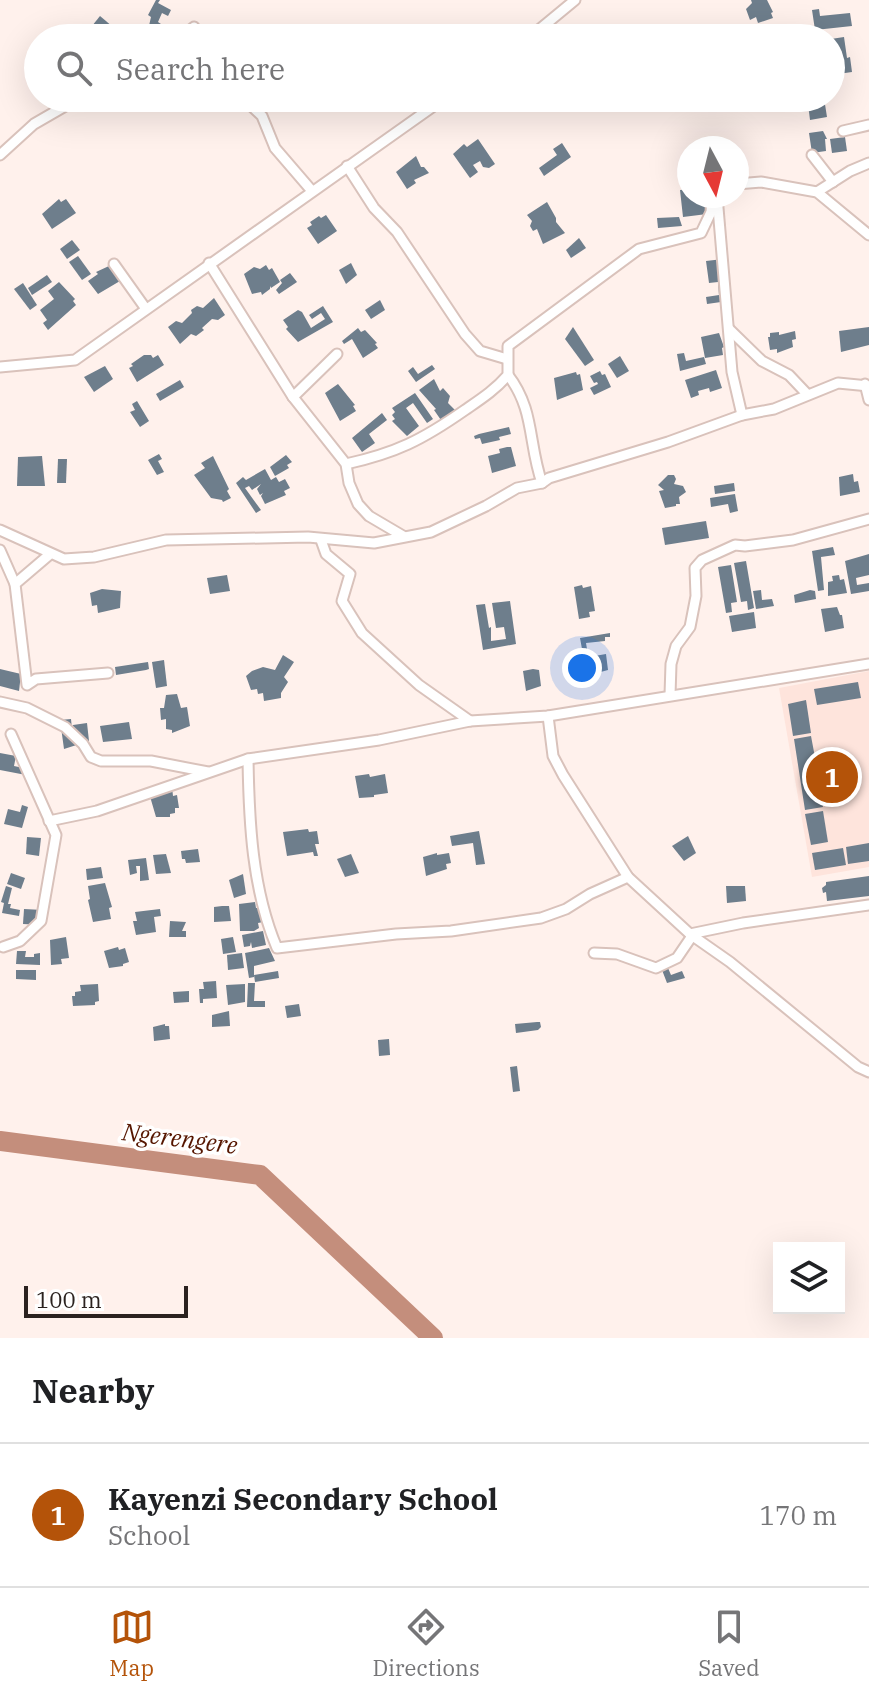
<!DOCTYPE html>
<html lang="en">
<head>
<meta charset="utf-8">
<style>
  body { margin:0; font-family:"IBM Plex Serif",serif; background:#f2f2f2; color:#202124 }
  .controls { position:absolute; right:24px; bottom:24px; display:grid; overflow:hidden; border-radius:0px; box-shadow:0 8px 32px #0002 }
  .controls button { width:72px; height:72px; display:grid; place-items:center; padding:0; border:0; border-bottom:2px solid #e0e0e0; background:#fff; color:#202124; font:40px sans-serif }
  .compass { position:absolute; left:677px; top:136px; width:72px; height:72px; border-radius:50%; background:#fff; box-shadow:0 8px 32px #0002; rotate:173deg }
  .scale { position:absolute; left:24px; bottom:20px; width:164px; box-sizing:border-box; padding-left:8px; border:4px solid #2b221f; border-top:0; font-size:22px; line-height:28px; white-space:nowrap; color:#2b221f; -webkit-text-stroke:6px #fff; paint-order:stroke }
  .you { position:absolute; left:582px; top:668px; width:28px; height:28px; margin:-20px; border:6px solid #fff; border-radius:50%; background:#1a73e8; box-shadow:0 0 0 12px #1a73e833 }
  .badge { display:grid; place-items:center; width:52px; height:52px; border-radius:50%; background:#b45309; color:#fff; font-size:26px; font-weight:700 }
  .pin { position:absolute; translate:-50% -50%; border:4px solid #fff; box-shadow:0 2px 8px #0006 }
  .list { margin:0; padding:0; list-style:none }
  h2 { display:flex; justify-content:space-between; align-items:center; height:104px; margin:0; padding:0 32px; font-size:34px }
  h2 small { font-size:26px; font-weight:400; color:#757577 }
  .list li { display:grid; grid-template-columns:52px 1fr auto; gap:24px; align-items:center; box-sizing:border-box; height:144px; padding:0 32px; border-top:2px solid #e0e0e0 }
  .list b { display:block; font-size:30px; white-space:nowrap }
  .list p { margin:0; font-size:26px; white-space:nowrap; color:#757577 }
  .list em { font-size:26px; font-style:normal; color:#757577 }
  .icon { flex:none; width:44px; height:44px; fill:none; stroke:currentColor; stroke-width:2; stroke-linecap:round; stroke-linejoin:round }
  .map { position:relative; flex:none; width:869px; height:1338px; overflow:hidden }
  .search { position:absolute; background:#fff; box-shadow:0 8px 32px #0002; left:24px; right:24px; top:24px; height:88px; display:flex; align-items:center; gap:20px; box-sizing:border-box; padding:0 28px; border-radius:44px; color:#757577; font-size:30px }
  .sheet { height:248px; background:#fff }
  nav { display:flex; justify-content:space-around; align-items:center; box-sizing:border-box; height:112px; border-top:2px solid #e0e0e0; background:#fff; font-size:22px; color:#757577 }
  nav a { display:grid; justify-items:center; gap:4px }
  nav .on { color:#b45309 }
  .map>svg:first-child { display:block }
</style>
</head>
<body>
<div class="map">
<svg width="869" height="1338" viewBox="0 0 869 1338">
  <rect width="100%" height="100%" fill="#fff1ec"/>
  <polygon fill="#fee4dc" points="869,671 869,867 812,877 779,688"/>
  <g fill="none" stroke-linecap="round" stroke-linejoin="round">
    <polyline stroke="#c48e7c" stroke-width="20" points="0,1141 260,1175 433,1338"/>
  </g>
  <g fill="#6e7e8c">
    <polygon points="156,0 160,0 158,3 171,10 168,16 162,13 158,22 167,28 159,36 148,30 151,17 148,15"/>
    <polygon points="751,0 767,0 773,12 771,13 773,18 758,23 756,17 750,20 746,9 752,3"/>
    <polygon points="819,9 820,16 850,13 852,26 815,30 812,10"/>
    <polygon points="100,16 113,27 104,37 92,26"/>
    <polygon points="844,37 847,58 850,57 852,72 831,75 831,39"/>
    <polygon points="816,98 824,98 827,117 810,120 808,104 817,103"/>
    <polygon points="823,131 827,139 825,139 826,151 812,153 809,133"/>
    <polygon points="845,137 847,151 832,153 830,139"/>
    <polygon points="478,139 495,164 489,168 483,167 480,161 473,165 478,172 470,178 453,154 464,144 467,147"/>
    <polygon points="562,143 571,157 544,176 539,168 557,155 553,149"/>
    <polygon points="416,156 421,167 424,167 429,173 414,180 416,183 407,189 396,172"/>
    <polygon points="689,189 689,196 701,196 707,214 683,217 680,190"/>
    <polygon points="59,199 61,202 66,199 76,213 52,229 42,214"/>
    <polygon points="547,202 556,218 556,222 565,233 543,244 537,229 533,231 530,226 532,221 527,215"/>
    <polygon points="326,215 337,231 318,244 307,228 312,225 310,222 319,216 321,218"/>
    <polygon points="657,218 679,217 682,226 658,228"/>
    <polygon points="579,238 586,248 571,258 566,250"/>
    <polygon points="72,240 80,250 67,259 60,249"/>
    <polygon points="78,256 91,274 82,280 69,262"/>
    <polygon points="723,259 728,301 707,304 706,297 719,295 718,282 709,283 706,261"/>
    <polygon points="351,263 357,275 346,284 339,270"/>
    <polygon points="266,265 269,270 272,268 280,282 271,288 270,286 270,289 262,295 261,292 252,294 244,274 254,267 260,269"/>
    <polygon points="109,266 120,281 98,294 88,281 98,274 96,272"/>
    <polygon points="290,273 297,282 279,294 276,290 282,283 280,280"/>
    <polygon points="47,275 52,282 32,295 28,288"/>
    <polygon points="59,282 75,299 73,301 76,305 48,330 43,323 47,320 40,310 54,299 48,291"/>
    <polygon points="23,283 37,305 30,310 14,289"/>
    <polygon points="214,298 225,315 218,320 212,319 202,328 204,330 196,336 191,334 180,344 168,327 176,321 182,323 192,313 191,310 197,306 203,308"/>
    <polygon points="380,300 385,310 371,319 365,310"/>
    <polygon points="323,306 333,322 298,342 286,329 288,327 283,320 298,310 302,312 311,328 325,319 321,313 312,319 309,315"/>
    <polygon points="573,327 594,360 585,366 565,339"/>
    <polygon points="869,327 869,345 841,352 839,331"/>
    <polygon points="358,328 361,332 365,330 377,343 375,344 378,348 363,358 352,339 344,344 342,341"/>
    <polygon points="795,331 796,339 792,340 793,347 777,353 777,349 770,350 768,337 770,337 770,333 779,332 779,335"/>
    <polygon points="719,333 724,347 722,348 723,355 705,358 701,337"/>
    <polygon points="684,353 686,361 704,357 706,364 680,371 677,354"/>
    <polygon points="144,355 151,355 153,358 158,355 164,365 137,382 129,368 133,366 131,364"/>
    <polygon points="620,356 629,371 617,378 608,364"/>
    <polygon points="432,365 435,369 416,382 408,371 413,367 418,374"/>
    <polygon points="105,366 113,379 94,392 84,377"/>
    <polygon points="716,370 722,388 710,392 709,388 698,391 699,395 691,398 685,380"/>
    <polygon points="600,371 602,375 605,374 611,387 594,395 590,388 598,384 597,382 594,383 590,376"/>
    <polygon points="576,372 577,375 580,374 583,390 557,400 554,378"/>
    <polygon points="434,379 440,391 443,388 450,396 448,403 457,412 443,423 434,410 436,409 419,390"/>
    <polygon points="180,380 184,387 160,401 156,394"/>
    <polygon points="338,384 355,405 353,406 356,411 340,421 325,393"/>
    <polygon points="415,393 433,419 427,423 413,403 406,408 419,426 407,436 392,421 395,419 392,415 395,412 392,408"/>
    <polygon points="137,401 149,421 140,427 130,412 135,410 132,404"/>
    <polygon points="382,413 387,420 369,434 375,443 362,452 352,438"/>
    <polygon points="509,427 511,434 499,437 500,440 482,444 480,438 475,439 474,436 479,434"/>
    <polygon points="507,447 511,447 516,466 492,473 488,456 500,453 499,449"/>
    <polygon points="159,454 162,459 158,461 164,472 157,475 148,460"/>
    <polygon points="286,455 292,462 287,465 289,468 275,476 270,467"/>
    <polygon points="42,456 45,486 17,486 18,457"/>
    <polygon points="213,456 229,489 227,491 231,498 223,502 222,500 211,498 194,475 205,468 201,463"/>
    <polygon points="58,459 67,459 66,483 57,483"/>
    <polygon points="265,469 271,480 276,477 279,482 285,479 290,488 284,491 286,495 265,504 261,496 263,493 260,495 257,489 261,484 252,490 249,486 245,488 261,510 256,513 236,483 243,477 246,480"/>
    <polygon points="853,474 854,482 858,481 860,492 840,496 839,477"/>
    <polygon points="668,475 674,475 676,479 674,484 683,486 686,492 679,497 680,504 676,504 676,506 665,508 659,491 664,490 658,485"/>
    <polygon points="734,483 735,491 715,494 714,486"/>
    <polygon points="735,494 738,511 730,513 728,504 711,507 710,498"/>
    <polygon points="706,521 709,538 665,545 662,528"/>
    <polygon points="833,547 835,555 821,557 824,590 818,591 812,551"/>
    <polygon points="869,554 869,575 856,578 857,585 869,583 869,591 851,594 845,561"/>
    <polygon points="746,561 754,608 748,610 747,601 741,602 734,563"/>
    <polygon points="731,565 737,602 731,603 732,612 726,613 718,567"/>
    <polygon points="227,575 230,591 210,594 207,578"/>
    <polygon points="839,575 840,580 844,579 847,593 828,596 828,582 833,581 832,576"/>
    <polygon points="582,585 583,588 591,586 595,611 589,612 590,617 579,619 574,587"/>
    <polygon points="102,589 121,591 120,608 98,613 97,605 92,606 90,593"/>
    <polygon points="761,590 762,600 772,599 774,606 756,609 753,591"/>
    <polygon points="810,590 815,591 816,599 795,603 794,595"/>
    <polygon points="510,601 516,644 483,650 476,605 485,604 489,628 491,627 491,641 506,639 504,627 496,628 492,603"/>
    <polygon points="837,607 840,615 842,615 844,628 825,632 821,609"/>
    <polygon points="754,612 756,628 732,632 729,616"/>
    <polygon points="610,633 610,637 605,637 605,641 586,643 587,649 582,649 580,638"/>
    <polygon points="606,654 608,670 586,676 583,658"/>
    <polygon points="283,655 294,662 284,677 288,682 281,693 281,698 264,701 263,693 258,694 257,689 251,690 246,676 252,671 263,667 275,670"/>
    <polygon points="164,660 167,686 156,688 152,662"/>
    <polygon points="148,662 149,669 146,670 116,675 115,667"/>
    <polygon points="0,669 21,674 19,691 0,686"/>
    <polygon points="533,669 539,670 541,686 526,691 523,671"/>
    <polygon points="858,682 861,698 817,705 814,689"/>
    <polygon points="177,694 181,708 187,707 190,726 172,733 172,730 166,729 166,719 161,720 160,708 164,708 166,695"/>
    <polygon points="806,700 811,733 793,736 788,704"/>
    <polygon points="71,719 72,729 73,725 87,723 89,741 64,749 60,720"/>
    <polygon points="129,722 132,739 103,742 100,726"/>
    <polygon points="811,736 817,768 814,769 823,807 805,810 794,739"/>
    <polygon points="0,753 16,756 14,766 28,769 26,775 0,770"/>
    <polygon points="369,774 370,777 385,774 388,793 374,795 374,797 359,798 355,776"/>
    <polygon points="172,787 173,796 177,795 179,808 175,808 175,813 170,814 170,817 156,817 149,793"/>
    <polygon points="22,805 28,807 22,828 4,824 8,809 20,812"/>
    <polygon points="823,811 828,842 811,845 805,814"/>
    <polygon points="308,829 309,832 317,831 319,844 315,844 318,856 314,856 313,852 287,856 283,832"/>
    <polygon points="479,831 485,864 476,865 473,843 452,846 450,836"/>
    <polygon points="688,836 696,853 684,861 672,846"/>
    <polygon points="27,837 41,838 39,856 26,854"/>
    <polygon points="869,843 869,861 848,864 846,847"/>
    <polygon points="843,848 846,865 815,870 812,853"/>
    <polygon points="198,849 200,862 186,863 185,859 182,859 181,851"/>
    <polygon points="437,853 437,855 449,853 451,863 446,864 447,869 426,876 423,857"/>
    <polygon points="166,854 171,873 156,874 153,855"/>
    <polygon points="351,854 359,873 345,877 337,859"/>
    <polygon points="146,858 149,880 140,881 140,866 136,866 137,873 130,875 128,860"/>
    <polygon points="101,867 103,878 87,880 86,869"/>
    <polygon points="11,873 25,878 21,889 7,884"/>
    <polygon points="243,874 246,894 234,898 229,880"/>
    <polygon points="869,876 869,896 827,901 826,892 823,893 822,888 826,885 826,882"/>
    <polygon points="105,883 112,907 109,908 111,919 93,922 88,900 90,899 88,886"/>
    <polygon points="6,886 12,888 8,904 11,904 10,908 20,910 19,916 2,913 4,903 1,902"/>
    <polygon points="726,886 745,886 746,901 727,903"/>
    <polygon points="255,902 256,908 261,908 263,922 258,923 259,928 254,931 240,931 239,904"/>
    <polygon points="222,906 229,906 231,921 214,922 214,907"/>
    <polygon points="24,909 43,910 42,925 23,924"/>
    <polygon points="160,909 161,916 154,917 156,932 136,935 133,921 137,921 135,912"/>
    <polygon points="170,921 186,922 182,931 186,931 186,937 169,937"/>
    <polygon points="263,931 266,945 252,948 251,942 250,946 244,947 242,935"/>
    <polygon points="66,937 69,958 61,959 62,964 51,965 50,940"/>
    <polygon points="233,937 236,952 223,954 221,939"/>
    <polygon points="118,947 119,950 125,948 129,962 123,964 123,966 109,968 104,951"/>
    <polygon points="269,948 275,961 254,966 254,977 249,978 245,953"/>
    <polygon points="17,951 26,951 25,957 34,957 34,954 40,953 40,965 16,964"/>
    <polygon points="242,953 244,968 228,970 227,955"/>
    <polygon points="668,968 671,975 682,971 685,978 667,983 662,970"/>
    <polygon points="16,970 36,970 36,980 16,979"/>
    <polygon points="278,971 279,978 255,982 254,975"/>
    <polygon points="216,981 217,998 203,999 203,1003 200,1003 199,989 204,989 203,982"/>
    <polygon points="248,983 255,983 254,1001 265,1001 265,1007 247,1007"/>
    <polygon points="98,984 99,1001 95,1002 95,1005 73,1006 72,996 75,996 75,992 81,991 80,985"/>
    <polygon points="245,984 245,1002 228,1005 226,985"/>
    <polygon points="189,991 189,1002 174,1003 173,992"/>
    <polygon points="299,1004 301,1016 287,1018 285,1006"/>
    <polygon points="229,1011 230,1026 212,1027 212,1015"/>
    <polygon points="537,1022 540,1022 541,1027 538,1030 516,1033 515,1024"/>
    <polygon points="165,1024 165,1026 169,1026 170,1039 154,1041 153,1027"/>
    <polygon points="389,1039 390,1055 379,1056 378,1040"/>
    <polygon points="517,1066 520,1091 513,1092 510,1067"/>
  </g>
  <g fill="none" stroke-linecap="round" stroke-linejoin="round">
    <defs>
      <g id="street">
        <polyline points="180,38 194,27 202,38"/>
        <polyline points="529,38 575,0"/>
        <polyline points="243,98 262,116 275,148 312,191"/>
        <polyline points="843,131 869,125"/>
        <polyline points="0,155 34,124 79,98"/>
        <polyline points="812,155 833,182"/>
        <polyline points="347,166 374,208 397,232 465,334 480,351 507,359"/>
        <polyline points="737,184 761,182 817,192 869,235"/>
        <polyline points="817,192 850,171 869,163"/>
        <polyline points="717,196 732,372 742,415"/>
        <polyline points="209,263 293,397 346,464 349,483 358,504 369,516 403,536"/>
        <polyline points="114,264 146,309"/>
        <polyline points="729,329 762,361 789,375 807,394"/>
        <polyline points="0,367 75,360 445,98"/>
        <path d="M 508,375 C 535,410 528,443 542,483"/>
        <polyline points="865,384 869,400"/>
        <polyline points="293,397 337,354"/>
        <path d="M 346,464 C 396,453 422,440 465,410 C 481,399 495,390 508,375 L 508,346 L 639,249 L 701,233 L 711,212 L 712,196"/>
        <polyline points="0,530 64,559 94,557 166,540 308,537 374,543 431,532 486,506 517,488 542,483 549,478 668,442 742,415 774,409 838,383 869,386"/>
        <polyline points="321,540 326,554 350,574 342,601 362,633 419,685 470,721"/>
        <polyline points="0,550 15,584"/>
        <polyline points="49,555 15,584 27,685 36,679 108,673"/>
        <polyline points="670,695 671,664 676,646 690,627 696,596 695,568 702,560 735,545 745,546 793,540 869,519"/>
        <polyline points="0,702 27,708 65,727 83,744 91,757 101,761 151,761 208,772"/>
        <polyline points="548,716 553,756 563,775 628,877 690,934 730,962 858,1067 869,1072"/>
        <path d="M 248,759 C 249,822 252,889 277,948 L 396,934 L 451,931 L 541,918 L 566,909 L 590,894 L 628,877"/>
        <polyline points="49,821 97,811 248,759 379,740 470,721 548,716 869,664"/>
        <polyline points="3,947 20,941 41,921 56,835 11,734"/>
        <polyline points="594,953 617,954 656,968 677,958 692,936 690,934 743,923 869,905"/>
      </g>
    </defs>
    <use href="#street" stroke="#d9c2bb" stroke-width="13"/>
    <use href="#street" stroke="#fff" stroke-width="9"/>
  </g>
  <g text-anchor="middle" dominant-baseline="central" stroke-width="7" stroke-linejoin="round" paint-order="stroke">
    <g font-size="24" font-style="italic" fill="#561600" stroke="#fff">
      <text transform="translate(180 1138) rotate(7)">Ngerengere</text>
    </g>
  </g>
</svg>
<div class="controls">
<button><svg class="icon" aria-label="layers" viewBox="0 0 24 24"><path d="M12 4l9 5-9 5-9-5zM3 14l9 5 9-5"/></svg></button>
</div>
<svg class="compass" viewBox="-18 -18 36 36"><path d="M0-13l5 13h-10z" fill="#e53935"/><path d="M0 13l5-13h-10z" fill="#757577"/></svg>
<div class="scale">100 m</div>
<div class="you"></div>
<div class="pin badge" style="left:832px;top:777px">1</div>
<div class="search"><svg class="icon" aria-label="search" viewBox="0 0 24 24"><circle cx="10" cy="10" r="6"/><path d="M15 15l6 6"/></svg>Search here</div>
</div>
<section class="sheet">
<h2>Nearby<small></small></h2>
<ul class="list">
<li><span class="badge">1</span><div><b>Kayenzi Secondary School</b><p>School</p></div><em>170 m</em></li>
</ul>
</section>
<nav>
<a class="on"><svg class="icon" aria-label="map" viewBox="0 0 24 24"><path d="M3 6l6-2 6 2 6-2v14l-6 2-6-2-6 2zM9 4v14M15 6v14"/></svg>Map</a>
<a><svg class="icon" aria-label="directions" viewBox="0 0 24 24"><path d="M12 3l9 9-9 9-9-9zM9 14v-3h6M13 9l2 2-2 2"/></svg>Directions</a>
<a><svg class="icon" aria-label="saved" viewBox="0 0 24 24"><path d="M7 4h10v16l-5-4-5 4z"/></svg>Saved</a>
</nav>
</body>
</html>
